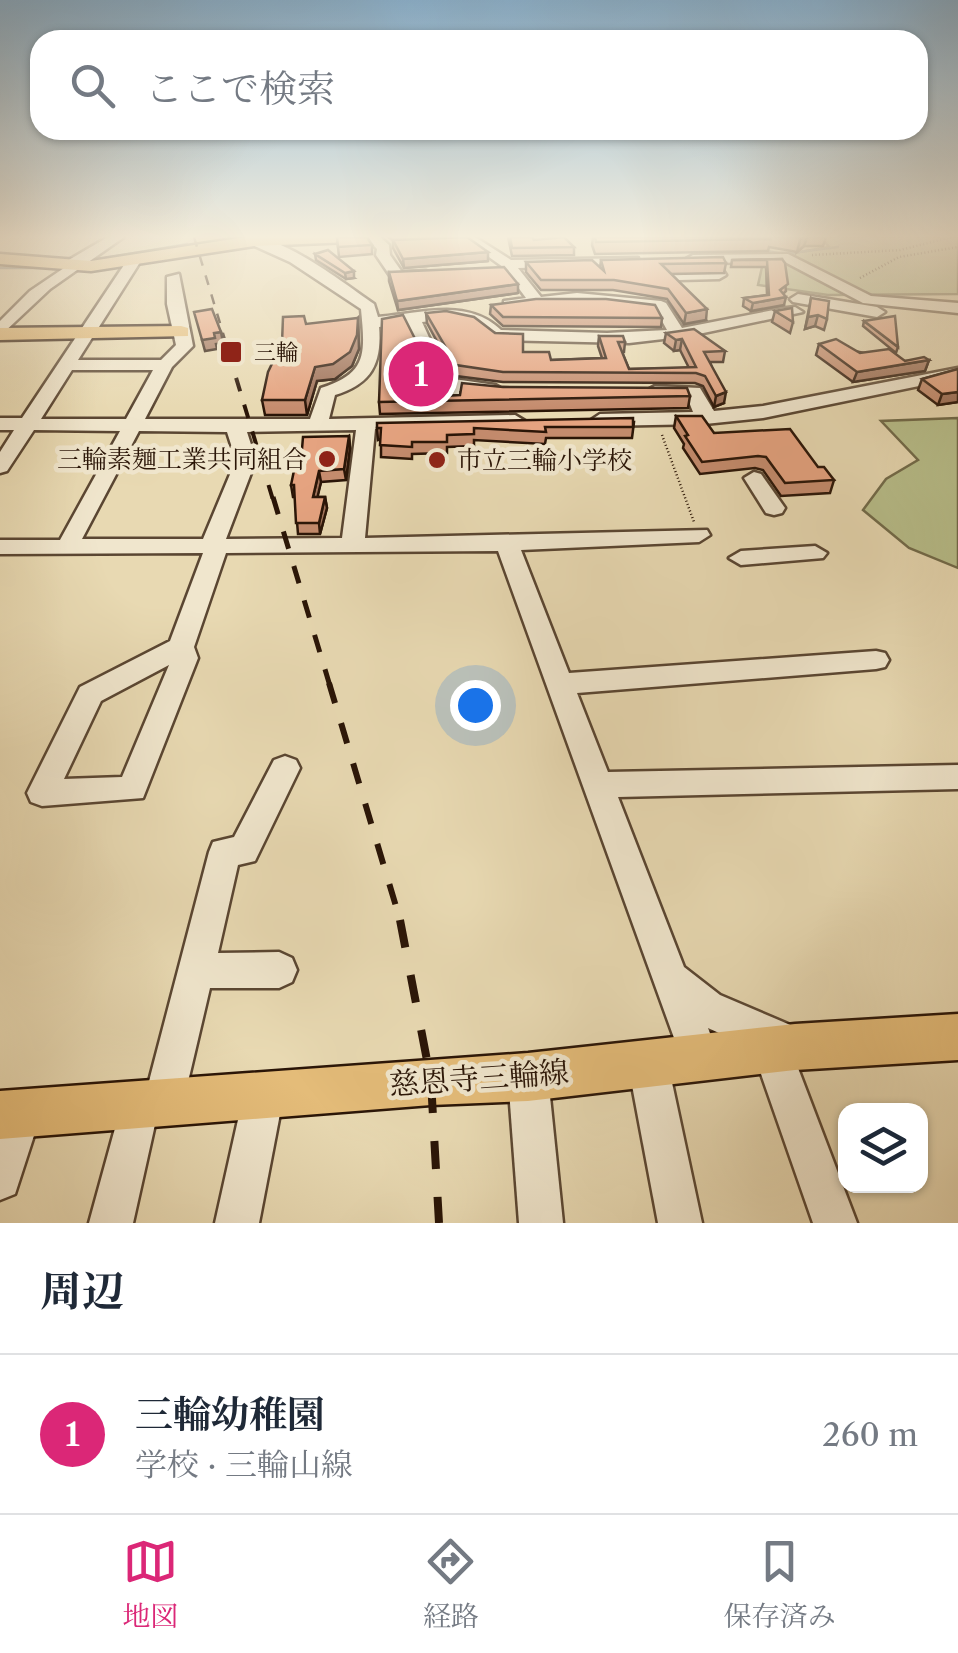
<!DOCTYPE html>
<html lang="ja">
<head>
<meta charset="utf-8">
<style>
  body { margin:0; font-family:"Libre Caslon Text","Noto Serif JP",serif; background:#f6f6f7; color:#1f2937 }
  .controls { position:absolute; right:30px; bottom:30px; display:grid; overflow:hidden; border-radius:20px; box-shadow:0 2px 8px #0004 }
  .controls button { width:90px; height:90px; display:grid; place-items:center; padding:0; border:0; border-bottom:2px solid #e0e1e3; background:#fff; color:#1f2937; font:50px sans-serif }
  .you { position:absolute; left:475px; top:705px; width:35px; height:35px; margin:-25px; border:8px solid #fff; border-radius:50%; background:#1a73e8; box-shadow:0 0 0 15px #1a73e833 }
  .badge { display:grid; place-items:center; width:65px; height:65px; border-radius:50%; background:#db2777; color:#fff; font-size:32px; font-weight:700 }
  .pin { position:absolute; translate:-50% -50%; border:5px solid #fff; box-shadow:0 2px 10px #0006 }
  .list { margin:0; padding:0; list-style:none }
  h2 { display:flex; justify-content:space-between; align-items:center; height:130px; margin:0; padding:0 40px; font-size:42px }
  h2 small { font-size:32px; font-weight:400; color:#747a83 }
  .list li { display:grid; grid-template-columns:65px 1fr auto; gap:30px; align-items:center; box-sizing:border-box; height:160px; padding:0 40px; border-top:2px solid #e0e1e3 }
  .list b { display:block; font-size:38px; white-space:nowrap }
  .list p { margin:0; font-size:32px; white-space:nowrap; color:#747a83 }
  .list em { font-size:32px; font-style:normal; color:#747a83 }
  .icon { flex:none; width:55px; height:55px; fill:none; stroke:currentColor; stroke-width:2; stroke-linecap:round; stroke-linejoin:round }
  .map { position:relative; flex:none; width:958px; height:1223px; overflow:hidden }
  .search { position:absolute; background:#fff; box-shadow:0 2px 8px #0004; left:30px; right:30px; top:30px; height:110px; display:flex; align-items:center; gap:25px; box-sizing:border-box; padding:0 35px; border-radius:30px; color:#747a83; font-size:38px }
  .sheet { height:290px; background:#fff }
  nav { display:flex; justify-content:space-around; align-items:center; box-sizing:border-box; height:140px; border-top:2px solid #e0e1e3; background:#fff; font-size:28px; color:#747a83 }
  nav a { display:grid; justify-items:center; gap:5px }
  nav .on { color:#db2777 }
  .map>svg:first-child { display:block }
</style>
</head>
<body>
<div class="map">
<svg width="958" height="1223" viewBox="0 0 958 1223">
  <rect width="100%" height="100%" fill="#e8d9b2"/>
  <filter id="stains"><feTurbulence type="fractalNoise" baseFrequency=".002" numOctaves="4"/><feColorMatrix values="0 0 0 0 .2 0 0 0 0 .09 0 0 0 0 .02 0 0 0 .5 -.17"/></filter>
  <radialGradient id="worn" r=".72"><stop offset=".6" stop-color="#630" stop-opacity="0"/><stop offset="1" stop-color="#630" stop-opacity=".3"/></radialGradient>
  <g fill="#b8bf8b" stroke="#716a49" stroke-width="2.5">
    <polygon points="821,237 958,237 958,294 828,295 758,285 762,267 789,254 829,247"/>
    <polygon points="958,418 958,568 909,548 863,510 886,479 918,460 881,421"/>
  </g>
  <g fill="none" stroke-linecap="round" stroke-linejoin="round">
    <g stroke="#6f7672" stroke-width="2.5">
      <polyline points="211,242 241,237"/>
      <polyline points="763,250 782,254 838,247"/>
      <polyline points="87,261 187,244"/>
      <polyline points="0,268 54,268"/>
    </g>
    <defs>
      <g id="minor">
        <polygon points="108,237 124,237 50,289 0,336 0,321 30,291 67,266 67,261"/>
        <path d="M 248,237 C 286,237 343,283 374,304 L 378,317 C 421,313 468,298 501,330 L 607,333 L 667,330 L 656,310 L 577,303 L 504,307 L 504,301 L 526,298 L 503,267 L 461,237 L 475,237 L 511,260 L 638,258 L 638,264 L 633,265 L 518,268 L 541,297 L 577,293 L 661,301 L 666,303 L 682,328 L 779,309 L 795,307 L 803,312 L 689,336 L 629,343 L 497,340 L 476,323 L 451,319 L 422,322 L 438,357 L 454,379 L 495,385 L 504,390 L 495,395 L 459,391 L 460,401 L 451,407 L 442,401 L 439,383 L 421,357 L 407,324 L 379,327 C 382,364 371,384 335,395 L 329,419 L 515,415 L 525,421 L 515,427 L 375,429 L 365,538 L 707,530 L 710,535 L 699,542 L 521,550 L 569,673 L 876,651 L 885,653 L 889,660 L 885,667 L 876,669 L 577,693 L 608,772 L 958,765 L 958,789 L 618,797 L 684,967 L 720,995 L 795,1027 L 800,1041 L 793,1055 L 857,1223 L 813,1223 L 752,1048 L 708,1028 L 719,1057 L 714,1071 L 700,1076 L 686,1071 L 498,551 L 226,553 L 194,647 L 198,658 L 143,798 L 42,806 L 31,802 L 27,793 L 80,687 L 170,641 L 203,553 L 0,554 L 0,540 L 60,540 L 120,431 L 34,430 L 7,471 L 0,473 L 0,452 L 14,430 L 0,430 L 0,418 L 22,418 L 128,259 L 135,255 L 142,259 L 78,360 L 161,360 L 176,345 L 167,304 L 167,277 L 179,274 L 193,346 L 172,367 L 145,419 L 310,419 L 321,388 C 368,373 365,353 361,309 L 290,262 L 248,243 ZM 72,370 L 153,370 L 126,419 L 41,419 ZM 356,430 L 342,538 L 226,539 L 256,460 L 247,432 ZM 139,431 L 227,432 L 236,460 L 203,539 L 82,539 ZM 169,665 L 122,777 L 64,779 L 101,701 Z"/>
        <polygon points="366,237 380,237 389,245 390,255 402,272 426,271 433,275 426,279 393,280 376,255 377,249"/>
        <polygon points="788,254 871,296 958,303 958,313 863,303 785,262 693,263 686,259 693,255"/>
        <polygon points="724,272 726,275 719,279 639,281 632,277 639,273"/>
        <polygon points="798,294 877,307 885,312 877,317 793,302 790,299"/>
        <polygon points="958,368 958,378 763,418 705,424 600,426 591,420 600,414 693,412 687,397 649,395 646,391 655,386 700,388 714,411 763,406"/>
        <polygon points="754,472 761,474 785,508 782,513 774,515 766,513 744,478"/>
        <polygon points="815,546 827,553 823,558 741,565 729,558 741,551"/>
        <polygon points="285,756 296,760 300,768 255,861 238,865 218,953 279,952 292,958 297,970 292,982 279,988 210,988 183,1103 177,1117 163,1123 156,1120 133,1223 89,1223 125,1092 139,1086 147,1089 209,852 213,842 234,837 274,760"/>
        <polygon points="648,1044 662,1050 668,1064 702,1223 658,1223 628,1064 634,1050"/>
        <polygon points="528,1057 542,1063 548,1077 563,1223 519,1223 508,1077 514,1063"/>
        <polygon points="264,1073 278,1079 284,1093 259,1223 215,1223 244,1093 250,1079"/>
        <polygon points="21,1094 35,1100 41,1114 15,1194 0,1200 0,1116 7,1100"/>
      </g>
      <g id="major">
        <polygon points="246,237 357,237 349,242 254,246 91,271 0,264 0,254 91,261"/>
        <polygon points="390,237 475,237 467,242 398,242"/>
        <polygon points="181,326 188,328 188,336 0,340 0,328"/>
        <polygon points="958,1014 958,1060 795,1070 528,1101 431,1105 0,1139 0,1091 528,1053 795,1024"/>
      </g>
    </defs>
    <use href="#minor" stroke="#5a4632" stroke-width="5"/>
    <use href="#major" stroke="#2a1507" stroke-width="5"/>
    <g stroke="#2a1507" stroke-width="2.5" stroke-dasharray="1 2.5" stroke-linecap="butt">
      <polyline points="812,255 900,250 952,237"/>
      <polyline points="860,278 899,257 958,247"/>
      <polyline points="662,435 694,522"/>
    </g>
    <use href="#minor" fill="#f0e6cd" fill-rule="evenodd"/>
    <use href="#major" fill="#e4bc79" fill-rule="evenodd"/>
    <polyline stroke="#2a1507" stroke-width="2.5" stroke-dasharray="10 10" stroke-linecap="butt" points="194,237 229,353"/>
    <polyline stroke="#2a1507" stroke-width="4" stroke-dasharray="14 14" stroke-linecap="butt" points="228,351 273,500"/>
    <polyline stroke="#2a1507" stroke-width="5" stroke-dasharray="18 18" stroke-linecap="butt" points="273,497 330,686"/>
    <polyline stroke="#2a1507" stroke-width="6" stroke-dasharray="21 21" stroke-linecap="butt" points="329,683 401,923"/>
    <polyline stroke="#2a1507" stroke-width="8" stroke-dasharray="28 28" stroke-linecap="butt" points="400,920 431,1081 439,1223"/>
  </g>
  <g fill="#c58c6e" stroke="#2a1507" stroke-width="2.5">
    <polygon points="337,237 372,245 372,254 339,257"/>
    <polygon points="508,237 532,237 534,240 574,247 574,255 512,256"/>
    <polygon points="593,237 826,237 823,246 804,246 797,252 769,247 768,251 595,254 592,245"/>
    <polygon points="393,240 488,261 404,268 393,248"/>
    <polygon points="315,254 354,278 346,279 316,260"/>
    <polygon points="782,259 786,291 783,294 784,305 751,311 743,306 744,298 767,295 766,267 731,267 732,260"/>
    <polygon points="601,260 726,263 724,273 671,274 706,320 684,324 667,299 613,290 541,290 526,272 526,262 600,268"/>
    <polygon points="389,272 518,293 398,310 389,281"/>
    <polygon points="811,298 827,319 824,330 815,326 805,329"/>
    <polygon points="491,305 662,318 661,327 503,326 490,314"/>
    <polygon points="775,311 793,322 790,333 772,322"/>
    <polygon points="426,313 495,333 523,352 551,360 602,358 598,346 599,336 625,342 624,352 622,352 629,369 689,368 680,350 674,351 664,343 666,333 725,351 723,362 710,362 724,403 714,407 703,386 695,383 503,382 456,376 427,323"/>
    <polygon points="358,318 359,349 352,366 335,379 317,381 307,415 265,415 262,400"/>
    <polygon points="864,321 898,347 896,353 863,326"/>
    <polygon points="819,344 905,361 929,360 925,371 853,382 816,355"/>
    <polygon points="958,369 958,402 938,405 918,390 922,379"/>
    <polygon points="503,387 690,396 688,408 380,414 379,402 460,395"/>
    <polygon points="676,416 714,433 834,480 830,493 781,496 763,470 755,468 700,474 683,448 684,444 674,428"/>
    <polygon points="634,422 632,438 546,438 545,444 474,440 474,446 447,447 447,453 412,454 412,459 381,457 381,439 378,440 377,428"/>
    <polygon points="349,436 350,448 346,480 321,482 317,497 325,497 327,508 320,534 298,534 295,497 293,497 291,485"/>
  </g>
  <g fill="#a0725a" stroke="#2a1507" stroke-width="2.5">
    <polygon points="803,237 807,237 804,246 797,252 800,240"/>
    <polygon points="488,252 488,261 404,268 403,259"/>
    <polygon points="354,271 354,278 346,279 345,273"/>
    <polygon points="518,284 518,293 398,310 397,301"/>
    <polygon points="786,297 784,305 751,311 753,303"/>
    <polygon points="707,309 706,320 684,324 686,313"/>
    <polygon points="818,315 815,326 805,329 808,317"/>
    <polygon points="358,318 359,349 352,366 335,379 317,381 307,415 305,400 315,367"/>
    <polygon points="221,332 223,343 216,344 217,349 205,351 202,340 214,333"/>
    <polygon points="682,339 680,350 674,351 676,340"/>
    <polygon points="929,360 925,371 853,382 857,372"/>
    <polygon points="726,392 724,403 714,407 716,396"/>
    <polygon points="958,392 958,402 938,405 942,394"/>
    <polygon points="349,436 350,448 346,480 344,469"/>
    <polygon points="319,471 321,482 315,508 313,497"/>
    <polygon points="325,497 327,508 320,534 319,523"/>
  </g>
  <g fill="#e5a380" stroke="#2a1507" stroke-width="2.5">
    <polygon points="337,237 367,237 372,245 338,247"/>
    <polygon points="467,237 488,252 403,259 393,240"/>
    <polygon points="510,237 532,237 534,240 564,237 574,247 512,248"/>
    <polygon points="595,237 769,237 770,239 596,242"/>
    <polygon points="328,250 354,271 345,273 315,254"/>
    <polygon points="723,257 726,263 661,264 707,309 686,313 668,289 614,280 541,280 526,262 592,260 604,271 601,260"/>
    <polygon points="782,259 785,263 788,284 780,290 786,297 753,303 744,298 769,295 767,260 732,260"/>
    <polygon points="504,267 518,284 397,301 389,272"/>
    <polygon points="811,298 829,301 827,319 818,315 808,317"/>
    <polygon points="536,299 606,299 655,305 662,318 503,317 491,305"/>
    <polygon points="792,308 793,322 775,311"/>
    <polygon points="212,309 221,332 214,333 215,338 202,340 194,312"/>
    <polygon points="446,311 474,317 495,333 523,334 523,352 549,352 551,360 606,358 599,336 623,336 625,342 618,342 629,369 696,367 682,339 676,340 666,333 694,329 725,351 704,352 726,392 716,396 705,376 696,373 503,372 456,365 426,313"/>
    <polygon points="403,315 444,396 460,395 462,383 503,387 687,388 690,396 379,402 382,319"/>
    <polygon points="304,316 306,324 358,318 357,335 350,352 333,364 315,367 305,400 262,400 268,372 282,343 283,317"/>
    <polygon points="895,316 898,347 864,321"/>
    <polygon points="836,339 860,353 889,349 905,361 924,357 929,360 857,372 819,344"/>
    <polygon points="958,369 958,392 942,394 922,379"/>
    <polygon points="676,416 702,416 714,433 790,429 818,467 824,467 834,480 785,483 766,457 758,456 702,462 685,436 688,435"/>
    <polygon points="633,418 633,427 545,427 546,432 474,428 474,434 447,435 447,442 412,442 412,447 380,445 381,428 377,428 377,423"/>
    <polygon points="349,436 344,469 319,471 313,497 325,497 319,523 296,523 294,485 291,485 296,461 301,461 303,437"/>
  </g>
  <linearGradient id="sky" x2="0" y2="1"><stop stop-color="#8ab5d5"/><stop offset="0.58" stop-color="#f5eedc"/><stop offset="1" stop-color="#f5eedc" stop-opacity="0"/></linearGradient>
  <rect width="958" height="408" fill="url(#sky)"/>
  <g fill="#8f2418" stroke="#f0e6cd" stroke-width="4">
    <rect x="219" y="340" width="24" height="24" rx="5"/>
    <circle cx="327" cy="459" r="10"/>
    <circle cx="437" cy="460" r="10"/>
  </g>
  <g text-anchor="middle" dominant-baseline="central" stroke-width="9" stroke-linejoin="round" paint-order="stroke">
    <g font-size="22" fill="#2a1507" stroke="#f0e6cd" text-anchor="start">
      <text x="254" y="352">三輪</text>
    </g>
    <g font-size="25" fill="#2a1507" stroke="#f0e6cd" text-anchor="end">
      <text x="307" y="459">三輪素麺工業共同組合</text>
      <text x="457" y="460" text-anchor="start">市立三輪小学校</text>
    </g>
    <g font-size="30" fill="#2a1507" stroke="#f0e6cd">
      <text transform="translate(479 1078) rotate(-4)">慈恩寺三輪線</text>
    </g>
  </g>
  <rect width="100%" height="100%" filter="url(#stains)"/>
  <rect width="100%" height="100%" fill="url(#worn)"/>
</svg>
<div class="controls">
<button><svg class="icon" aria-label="layers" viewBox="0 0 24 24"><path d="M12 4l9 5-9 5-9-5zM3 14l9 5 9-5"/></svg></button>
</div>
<div class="you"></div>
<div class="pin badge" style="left:421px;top:374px">1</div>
<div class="search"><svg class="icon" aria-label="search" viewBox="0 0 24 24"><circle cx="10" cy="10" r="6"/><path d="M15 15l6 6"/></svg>ここで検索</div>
</div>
<section class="sheet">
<h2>周辺<small></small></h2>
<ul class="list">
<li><span class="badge">1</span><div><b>三輪幼稚園</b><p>学校 · 三輪山線</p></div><em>260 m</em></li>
</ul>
</section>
<nav>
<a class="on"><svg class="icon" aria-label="map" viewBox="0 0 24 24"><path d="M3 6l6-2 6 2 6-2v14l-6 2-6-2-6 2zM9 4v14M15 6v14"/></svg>地図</a>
<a><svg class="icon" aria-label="directions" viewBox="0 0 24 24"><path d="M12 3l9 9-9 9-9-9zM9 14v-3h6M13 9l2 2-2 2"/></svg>経路</a>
<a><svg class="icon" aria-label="saved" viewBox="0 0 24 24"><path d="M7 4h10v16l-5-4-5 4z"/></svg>保存済み</a>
</nav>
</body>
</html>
